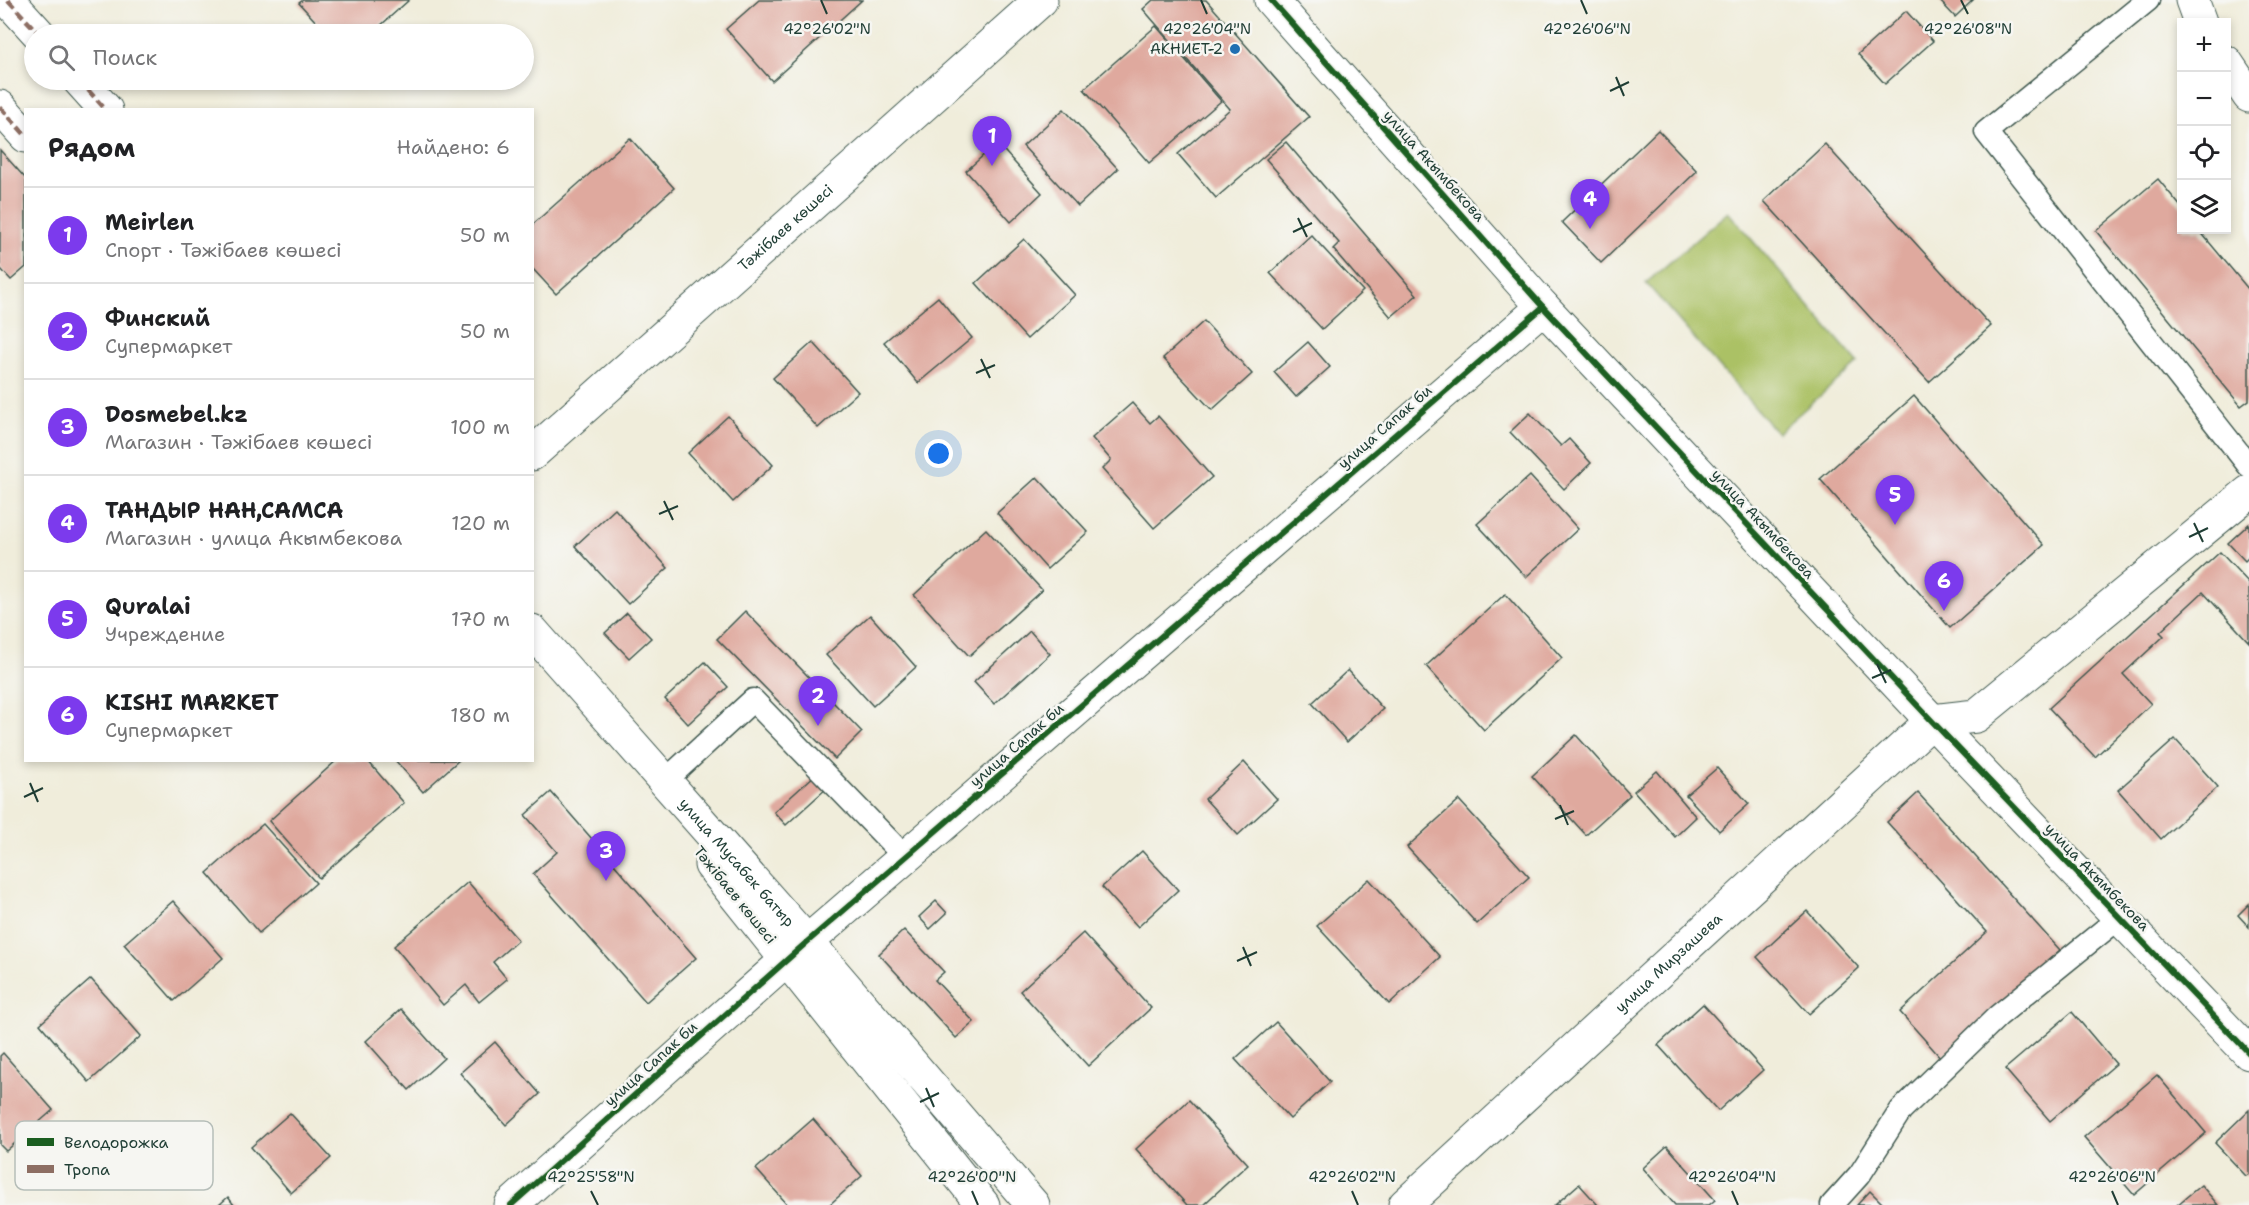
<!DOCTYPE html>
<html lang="ru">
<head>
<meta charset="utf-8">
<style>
  body { margin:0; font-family:"Shantell Sans",sans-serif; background:#f2f2f2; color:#202124 }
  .controls { position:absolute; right:18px; top:18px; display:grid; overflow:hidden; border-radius:0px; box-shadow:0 3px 9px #0003 }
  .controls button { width:54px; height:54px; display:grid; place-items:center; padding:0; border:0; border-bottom:2px solid #e0e0e0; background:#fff; color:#202124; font:30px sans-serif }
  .you { position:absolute; left:939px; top:454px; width:21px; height:21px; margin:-15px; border:4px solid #fff; border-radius:50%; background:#1a73e8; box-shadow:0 0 0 9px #1a73e833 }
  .badge { display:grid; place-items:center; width:39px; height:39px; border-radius:50%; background:#7c3aed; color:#fff; font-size:20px; font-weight:700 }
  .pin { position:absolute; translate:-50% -50px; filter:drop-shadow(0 2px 3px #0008) }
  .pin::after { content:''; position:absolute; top:32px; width:21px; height:18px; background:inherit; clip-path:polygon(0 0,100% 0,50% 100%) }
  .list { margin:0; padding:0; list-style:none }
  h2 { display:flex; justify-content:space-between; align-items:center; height:78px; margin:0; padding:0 24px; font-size:26px }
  h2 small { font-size:20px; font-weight:400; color:#757577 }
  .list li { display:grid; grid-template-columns:39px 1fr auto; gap:18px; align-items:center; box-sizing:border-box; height:96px; padding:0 24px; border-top:2px solid #e0e0e0 }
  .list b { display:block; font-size:22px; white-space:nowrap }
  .list p { margin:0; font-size:20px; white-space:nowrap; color:#757577 }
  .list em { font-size:20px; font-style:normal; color:#757577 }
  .icon { flex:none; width:33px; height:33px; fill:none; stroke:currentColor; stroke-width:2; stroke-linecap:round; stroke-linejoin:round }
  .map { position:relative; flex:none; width:2249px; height:1205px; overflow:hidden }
  .search { position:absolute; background:#fff; box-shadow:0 3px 9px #0003; left:24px; top:24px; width:510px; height:66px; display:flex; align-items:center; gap:15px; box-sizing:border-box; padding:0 21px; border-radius:33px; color:#757577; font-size:22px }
  .panel { position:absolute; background:#fff; box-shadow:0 3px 9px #0003; left:24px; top:108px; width:510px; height:654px; border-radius:0px }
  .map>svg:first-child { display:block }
</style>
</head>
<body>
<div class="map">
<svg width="2249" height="1205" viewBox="0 0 2249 1205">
  <rect width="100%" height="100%" fill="#f6f6f2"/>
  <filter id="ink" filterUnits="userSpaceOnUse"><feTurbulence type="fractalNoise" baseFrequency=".0167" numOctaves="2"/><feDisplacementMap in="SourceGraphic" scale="12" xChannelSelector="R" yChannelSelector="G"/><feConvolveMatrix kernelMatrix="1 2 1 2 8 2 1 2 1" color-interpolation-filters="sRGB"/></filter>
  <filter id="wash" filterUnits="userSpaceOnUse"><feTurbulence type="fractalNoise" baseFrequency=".008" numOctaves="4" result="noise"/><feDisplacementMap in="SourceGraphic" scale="24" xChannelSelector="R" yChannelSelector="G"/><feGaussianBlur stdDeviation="1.35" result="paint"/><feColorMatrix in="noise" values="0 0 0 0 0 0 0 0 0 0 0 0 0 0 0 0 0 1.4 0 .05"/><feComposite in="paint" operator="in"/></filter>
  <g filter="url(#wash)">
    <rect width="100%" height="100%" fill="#f0eddb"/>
    <polygon fill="#abc165" stroke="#657f4c" stroke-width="1.5" points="1728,212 1858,363 1777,433 1646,283"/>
    <g id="blocks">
      <g fill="#dfa99e">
        <polygon points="303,0 409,0 371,34 327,34 299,3"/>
        <polygon points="759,0 862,0 772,81 726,29"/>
        <polygon points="1153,0 1206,0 1309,117 1216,198 1178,154 1230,109 1143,9"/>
        <polygon points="1939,0 1973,0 1955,17"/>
        <polygon points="1906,11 1933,41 1885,84 1858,54"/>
        <polygon points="1156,26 1221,101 1149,163 1084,89"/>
        <polygon points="1064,109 1118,169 1078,206 1023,146"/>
        <polygon points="1658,130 1697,171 1601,263 1562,222"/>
        <polygon points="630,138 674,188 556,294 532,268 532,225"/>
        <polygon points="1286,142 1417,295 1391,317 1333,249 1339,243 1266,159"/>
        <polygon points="997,143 1042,193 1011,222 966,171"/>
        <polygon points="1825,144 1991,326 1929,382 1764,201"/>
        <polygon points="0,150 26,179 26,267 11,280 0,268"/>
        <polygon points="2158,179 2182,208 2182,230 2199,230 2249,290 2249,400 2241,406 2096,231"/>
        <polygon points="1311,235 1363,291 1322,329 1270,273"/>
        <polygon points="1024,239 1075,295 1027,339 976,283"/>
        <polygon points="938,297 972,338 918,383 884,342"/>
        <polygon points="1204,321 1252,374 1212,410 1163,358"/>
        <polygon points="813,342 858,392 818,428 773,378"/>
        <polygon points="1308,342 1330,367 1296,397 1274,372"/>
        <polygon points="1914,396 2044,545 1950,628 1820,479"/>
        <polygon points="1132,403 1150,423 1158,416 1212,477 1154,528 1102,469 1111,460 1092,438"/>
        <polygon points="1530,413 1561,446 1569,439 1591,463 1564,489 1510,432"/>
        <polygon points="728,416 773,465 733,502 688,453"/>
        <polygon points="1530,476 1578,529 1526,577 1477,524"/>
        <polygon points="1037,477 1088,532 1047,569 997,513"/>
        <polygon points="615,509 668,568 628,604 575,546"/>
        <polygon points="2249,524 2249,557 2245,561 2228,543"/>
        <polygon points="986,529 1042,590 969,656 914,595"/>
        <polygon points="2220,552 2249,583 2249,642 2203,592 2160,632 2164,636 2123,674 2151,704 2095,757 2049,708"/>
        <polygon points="1505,594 1562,658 1484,730 1426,666"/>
        <polygon points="745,611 862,732 835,759 717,639"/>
        <polygon points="627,613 651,638 629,658 605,633"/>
        <polygon points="870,615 916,667 873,706 826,655"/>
        <polygon points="1030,631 1050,654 994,704 974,682"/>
        <polygon points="705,662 728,687 688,724 665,699"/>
        <polygon points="1348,670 1383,709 1347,742 1312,703"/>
        <polygon points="1576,735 1630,795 1586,835 1532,776"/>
        <polygon points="2175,739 2218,787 2161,839 2118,790"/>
        <polygon points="337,760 367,760 404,803 319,878 269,821"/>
        <polygon points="395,760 459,760 423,792"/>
        <polygon points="1244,762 1277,799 1238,835 1205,799"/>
        <polygon points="1717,768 1749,804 1719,831 1686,795"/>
        <polygon points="1657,771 1696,817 1675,837 1634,791"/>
        <polygon points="816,774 828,787 786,825 774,812"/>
        <polygon points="551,792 696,958 646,1002 533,874 557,852 525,815"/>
        <polygon points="1918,793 2060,950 1941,1058 1900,1012 1987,932 1887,822"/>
        <polygon points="1459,800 1529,877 1477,924 1407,847"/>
        <polygon points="263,824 316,883 259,933 207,873"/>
        <polygon points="1142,851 1178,890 1138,927 1102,887"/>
        <polygon points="1369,879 1440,957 1389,1004 1317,926"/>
        <polygon points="468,882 518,940 493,962 507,979 479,1002 466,985 443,1005 394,946"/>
        <polygon points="173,901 223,958 174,1001 124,944"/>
        <polygon points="936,901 947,913 930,929 919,917"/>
        <polygon points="2249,904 2249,927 2238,915"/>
        <polygon points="1807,911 1859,968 1809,1014 1757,957"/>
        <polygon points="904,930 944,972 935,980 974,1022 956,1038 879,954"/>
        <polygon points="1083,933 1151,1008 1088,1066 1020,991"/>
        <polygon points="91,979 141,1036 89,1082 40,1024"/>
        <polygon points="1703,1004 1763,1070 1718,1111 1658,1045"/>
        <polygon points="401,1009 444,1058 409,1090 366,1041"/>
        <polygon points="2072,1012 2116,1064 2050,1121 2005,1069"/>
        <polygon points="1276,1022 1330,1082 1290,1119 1235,1059"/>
        <polygon points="495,1042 540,1094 506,1125 460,1073"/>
        <polygon points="3,1053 53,1110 6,1151 0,1145 0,1056"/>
        <polygon points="2157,1075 2206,1133 2134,1195 2084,1137"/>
        <polygon points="1189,1100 1248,1164 1203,1205 1187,1205 1136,1149"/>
        <polygon points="2249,1110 2249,1174 2246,1176 2215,1143"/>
        <polygon points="290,1113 331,1158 291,1193 251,1147"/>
        <polygon points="813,1119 862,1176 829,1205 788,1205 756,1169"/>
        <polygon points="1667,1146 1715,1200 1709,1205 1675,1205 1643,1168"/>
        <polygon points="1579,1184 1598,1205 1555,1205"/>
        <polygon points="2201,1185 2218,1205 2177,1205"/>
        <polygon points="1870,1191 1884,1205 1857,1205"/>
        <polygon points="228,1197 234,1205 219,1205"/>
      </g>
    </g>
  </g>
  <g filter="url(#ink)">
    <use href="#blocks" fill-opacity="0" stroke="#3e574d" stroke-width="1.5"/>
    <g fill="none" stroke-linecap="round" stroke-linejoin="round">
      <defs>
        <g id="lane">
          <polyline points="2148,0 1986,132 2249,466"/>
          <polyline points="665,781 753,700 905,857"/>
          <polyline points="1832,1205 1860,1174 1901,1110 1998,1016 2119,918"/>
        </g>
        <g id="street">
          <polyline points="8,0 39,34"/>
          <polyline points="1271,0 1543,307 1932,721 2249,1053"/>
          <polyline points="2192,0 2200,22"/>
          <polyline points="2226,62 2249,96"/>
          <polyline points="79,80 106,110"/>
          <polyline points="0,107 26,136"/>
          <path id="s1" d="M 532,454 L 1041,0"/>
          <path id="s2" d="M 532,631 L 807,942 L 1033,1205"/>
          <polyline points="711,865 983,1205"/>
          <polyline points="511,1205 807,942 1543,307"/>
          <path id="s3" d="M 1405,1205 L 1932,721 L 1976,716 L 2249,492"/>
        </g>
      </defs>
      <use href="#lane" stroke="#3e574d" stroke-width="25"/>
      <use href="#street" stroke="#3e574d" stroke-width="35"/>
      <use href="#lane" stroke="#fff" stroke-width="22"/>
      <use href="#street" stroke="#fff" stroke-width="33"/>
      <g stroke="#8d6e63" stroke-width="4.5" stroke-dasharray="9 4.5" stroke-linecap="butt">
        <polyline points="8,0 39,34"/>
        <polyline points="79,80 106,110"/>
        <polyline points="0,107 26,136"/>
      </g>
      <defs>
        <g id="cycleway">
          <polyline points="1271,0 1543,307 1932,721 2249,1053"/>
          <polyline points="511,1205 807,942 1543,307"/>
        </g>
      </defs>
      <use href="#cycleway" stroke="#f6f6f2" stroke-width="10"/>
      <use href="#cycleway" stroke="#1b5e20" stroke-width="6"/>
    </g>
  </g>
  <path fill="none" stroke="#1f3d34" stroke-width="2" d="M 821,0 L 827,14M 1201,0 L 1207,14M 1581,0 L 1587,14M 1961,0 L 1968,14M 1616,77 L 1624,96M 1610,91 L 1629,82M 1298,218 L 1307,237M 1293,232 L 1312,223M 981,359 L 990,378M 976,373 L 995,365M 664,501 L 673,520M 659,514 L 678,506M 2194,523 L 2203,542M 2189,537 L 2208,528M 1877,664 L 1886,683M 1872,678 L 1891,670M 30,783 L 38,802M 24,797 L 43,788M 1560,805 L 1568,825M 1555,819 L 1574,811M 1243,947 L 1251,966M 1237,961 L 1257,952M 926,1088 L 934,1107M 920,1102 L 939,1093M 591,1191 L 598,1205M 972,1191 L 978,1205M 1352,1191 L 1358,1205M 1732,1191 L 1738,1205M 2112,1191 L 2118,1205"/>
  <circle fill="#1f6fb2" stroke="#f6f6f2" stroke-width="2" cx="1235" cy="49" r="6"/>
  <g text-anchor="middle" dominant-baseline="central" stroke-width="5" stroke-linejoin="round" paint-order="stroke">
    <g font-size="15" fill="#1f3d34" stroke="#f6f6f2" text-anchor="end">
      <text x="1223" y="49">АКНИЕТ-2</text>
    </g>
    <g font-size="15" fill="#1f3d34" stroke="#f6f6f2">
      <text transform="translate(1434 166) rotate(48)">улица Акымбекова</text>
      <text stroke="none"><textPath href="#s1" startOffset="340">Тәжібаев көшесі</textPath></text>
      <text transform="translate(1385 427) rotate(-41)">улица Сапак би</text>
      <text transform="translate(1763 524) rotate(47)">улица Акымбекова</text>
      <text transform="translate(1017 745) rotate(-41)">улица Сапак би</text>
      <text stroke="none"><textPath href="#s2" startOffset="309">улица Мусабек батыр</textPath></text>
      <text transform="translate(2097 877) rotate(46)">улица Акымбекова</text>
      <text transform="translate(735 895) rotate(51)">Тәжібаев көшесі</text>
      <text stroke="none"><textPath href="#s3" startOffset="358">улица Мирзашева</textPath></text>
      <text transform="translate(651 1064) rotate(-42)">улица Сапак би</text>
    </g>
  </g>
  <rect x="15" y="1121" width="198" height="69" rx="9" fill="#f6f6f2" stroke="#b6beb9" stroke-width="1.5"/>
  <rect x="27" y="1138" width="27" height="8" fill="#1b5e20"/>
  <rect x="27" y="1165" width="27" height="8" fill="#8d6e63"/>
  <g font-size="16" fill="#1f3d34">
    <text x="64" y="1148">Велодорожка</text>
    <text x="64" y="1175">Тропа</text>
  </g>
  <g font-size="15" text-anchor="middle" fill="#1f3d34" stroke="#f6f6f2" stroke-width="5" stroke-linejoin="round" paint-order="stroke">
    <text x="827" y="34">42°26'02"N</text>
    <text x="1207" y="34">42°26'04"N</text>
    <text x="1587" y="34">42°26'06"N</text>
    <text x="1968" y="34">42°26'08"N</text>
    <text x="591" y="1182">42°25'58"N</text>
    <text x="972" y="1182">42°26'00"N</text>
    <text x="1352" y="1182">42°26'02"N</text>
    <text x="1732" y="1182">42°26'04"N</text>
    <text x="2112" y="1182">42°26'06"N</text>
  </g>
</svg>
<div class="controls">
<button>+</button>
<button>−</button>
<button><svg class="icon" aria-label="locate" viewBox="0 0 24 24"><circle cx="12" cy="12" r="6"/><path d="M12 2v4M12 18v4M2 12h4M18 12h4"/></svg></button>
<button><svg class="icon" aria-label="layers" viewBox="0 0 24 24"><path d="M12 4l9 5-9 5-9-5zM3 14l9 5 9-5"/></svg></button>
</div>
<div class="you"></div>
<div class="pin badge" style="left:992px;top:166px">1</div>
<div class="pin badge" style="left:818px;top:726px">2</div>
<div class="pin badge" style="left:606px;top:881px">3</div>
<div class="pin badge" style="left:1590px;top:229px">4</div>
<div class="pin badge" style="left:1895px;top:525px">5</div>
<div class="pin badge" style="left:1944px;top:611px">6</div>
<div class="search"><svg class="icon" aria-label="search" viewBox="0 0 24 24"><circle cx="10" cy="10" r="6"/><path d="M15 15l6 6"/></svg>Поиск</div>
<section class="panel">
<h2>Рядом<small>Найдено: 6</small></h2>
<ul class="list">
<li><span class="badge">1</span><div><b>Meirlen</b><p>Спорт · Тәжібаев көшесі</p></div><em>50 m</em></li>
<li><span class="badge">2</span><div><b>Финский</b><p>Супермаркет</p></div><em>50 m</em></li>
<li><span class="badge">3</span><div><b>Dosmebel.kz</b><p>Магазин · Тәжібаев көшесі</p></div><em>100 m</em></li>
<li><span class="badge">4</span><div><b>ТАНДЫР НАН,САМСА</b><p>Магазин · улица Акымбекова</p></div><em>120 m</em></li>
<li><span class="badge">5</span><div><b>Quralai</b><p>Учреждение</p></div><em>170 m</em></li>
<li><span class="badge">6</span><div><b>KISHI MARKET</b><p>Супермаркет</p></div><em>180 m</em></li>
</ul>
</section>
</div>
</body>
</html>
